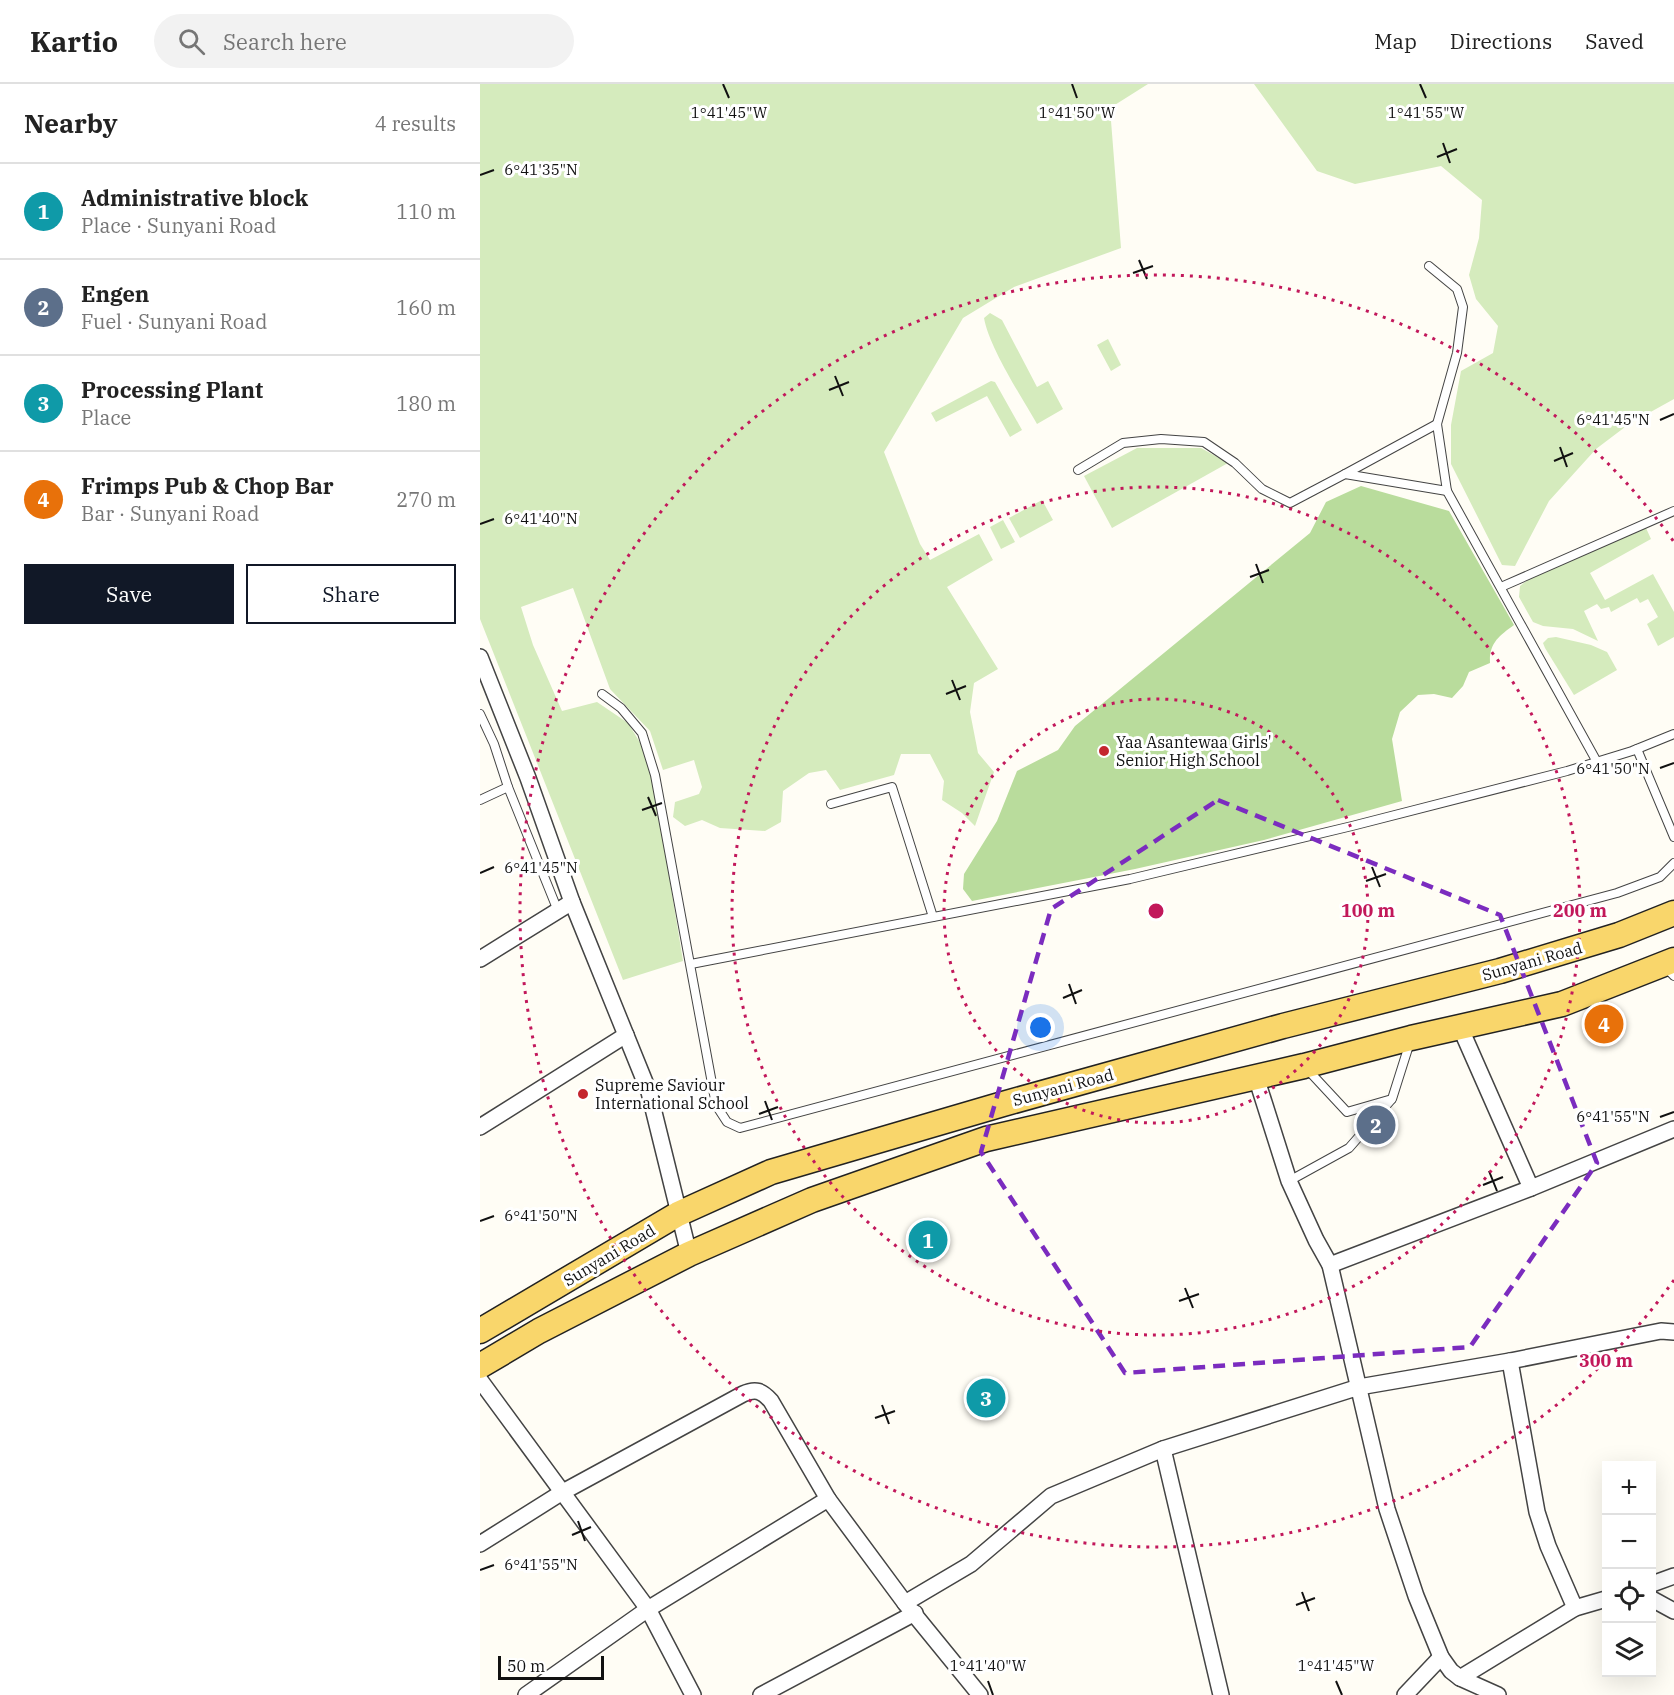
<!DOCTYPE html>
<html lang="en">
<head>
<meta charset="utf-8">
<style>
  body { margin:0; font-family:"IBM Plex Serif",serif; background:#f2f2f2; color:#222 }
  .controls { position:absolute; right:18px; bottom:18px; display:grid; overflow:hidden; border-radius:0px; box-shadow:0 6px 24px #0002 }
  .controls button { width:54px; height:54px; display:grid; place-items:center; padding:0; border:0; border-bottom:2px solid #e0e0e0; background:#fff; color:#222; font:30px sans-serif }
  .scale { position:absolute; left:18px; bottom:15px; width:106px; box-sizing:border-box; padding-left:6px; border:3px solid #111; border-top:0; font-size:16px; line-height:21px; white-space:nowrap; color:#111; -webkit-text-stroke:4px #fff; paint-order:stroke }
  .you { position:absolute; left:561px; top:944px; width:21px; height:21px; margin:-15px; border:4px solid #fff; border-radius:50%; background:#1a73e8; box-shadow:0 0 0 9px #1a73e833 }
  .badge { display:grid; place-items:center; width:39px; height:39px; border-radius:50%; background:#111827; color:#fff; font-size:20px; font-weight:700 }
  .pin { position:absolute; translate:-50% -50%; border:3px solid #fff; box-shadow:0 2px 6px #0006 }
  .list { margin:0; padding:0; list-style:none }
  h2 { display:flex; justify-content:space-between; align-items:center; height:78px; margin:0; padding:0 24px; font-size:26px }
  h2 small { font-size:20px; font-weight:400; color:#767676 }
  .list li { display:grid; grid-template-columns:39px 1fr auto; gap:18px; align-items:center; box-sizing:border-box; height:96px; padding:0 24px; border-top:2px solid #e0e0e0 }
  .list b { display:block; font-size:22px; white-space:nowrap }
  .list p { margin:0; font-size:20px; white-space:nowrap; color:#767676 }
  .list em { font-size:20px; font-style:normal; color:#767676 }
  .actions { display:flex; gap:12px; padding:18px 24px }
  .actions a { flex:1; padding:14px 0; border:2px solid #111827; border-radius:0px; text-align:center; font-size:21px; color:#111827 }
  .actions .main { background:#111827; color:#fff }
  .icon { flex:none; width:33px; height:33px; fill:none; stroke:currentColor; stroke-width:2; stroke-linecap:round; stroke-linejoin:round }
  .map { position:relative; flex:none; width:1194px; height:1611px; overflow:hidden }
  header { display:flex; align-items:center; gap:36px; box-sizing:border-box; height:84px; padding:0 30px; background:#fff; border-bottom:2px solid #e0e0e0 }
  header strong { font-size:28px }
  nav { display:flex; gap:33px; margin-inline-start:auto; font-size:21px }
  .search { width:420px; height:54px; background:#f2f2f2; display:flex; align-items:center; gap:15px; box-sizing:border-box; padding:0 21px; border-radius:33px; color:#767676; font-size:22px }
  main { display:flex }
  aside { flex:1; background:#fff }
  .map>svg:first-child { display:block }
</style>
</head>
<body>
<header>
<strong>Kartio</strong>
<div class="search"><svg class="icon" aria-label="search" viewBox="0 0 24 24"><circle cx="10" cy="10" r="6"/><path d="M15 15l6 6"/></svg>Search here</div>
<nav><a>Map</a><a>Directions</a><a>Saved</a></nav>
</header>
<main>
<aside>
<h2>Nearby<small>4 results</small></h2>
<ul class="list">
<li><span class="badge" style="background:#0f9aa8">1</span><div><b>Administrative block</b><p>Place · Sunyani Road</p></div><em>110 m</em></li>
<li><span class="badge" style="background:#5c6f8a">2</span><div><b>Engen</b><p>Fuel · Sunyani Road</p></div><em>160 m</em></li>
<li><span class="badge" style="background:#0f9aa8">3</span><div><b>Processing Plant</b><p>Place</p></div><em>180 m</em></li>
<li><span class="badge" style="background:#e8710a">4</span><div><b>Frimps Pub &amp; Chop Bar</b><p>Bar · Sunyani Road</p></div><em>270 m</em></li>
</ul>
<div class="actions"><a class="main">Save</a><a>Share</a></div>
</aside>
<div class="map">
<svg width="1194" height="1611" viewBox="0 0 1194 1611">
  <rect width="100%" height="100%" fill="#fffdf5"/>
  <g fill="#d5ebbd">
    <polygon points="0,0 668,0 630,24 641,164 534,203 483,234 404,368 440,460 450,476 499,450 513,476 467,503 518,585 494,599 490,628 498,669 514,688 495,742 482,729 462,716 464,697 450,670 421,670 414,691 360,706 346,686 329,689 303,707 301,738 285,747 240,744 222,736 205,742 193,733 195,718 219,710 222,703 214,676 183,686 170,647 130,605 93,504 41,523 53,561 82,627 117,618 148,639 164,665 176,711 203,877 143,896 0,535"/>
    <polygon points="774,0 1194,0 1194,315 1149,340 1116,365 1069,417 1035,482 1022,481 971,380 971,341 981,287 1013,269 1018,242 996,215 989,191 999,154 1002,116 961,82 875,100 837,87"/>
    <path d="M 510,229 L 522,236 L 557,303 L 568,297 L 583,325 L 557,340 C 541,312 509,263 504,234 Z"/>
    <polygon points="628,255 641,281 631,287 617,261"/>
    <polygon points="511,297 515,298 542,346 530,353 507,312 456,338 451,329"/>
    <polygon points="657,364 721,364 748,379 632,444 604,392"/>
    <polygon points="562,416 573,436 540,454 529,434"/>
    <polygon points="523,436 535,458 521,465 510,443"/>
    <polygon points="1166,444 1171,455 1110,489 1125,516 1173,490 1194,528 1194,553 1178,562 1167,540 1178,533 1168,515 1160,519 1157,514 1131,528 1129,523 1121,525 1117,520 1104,527 1118,557 1093,545 1063,542 1053,538 1039,513 1040,502 1049,495"/>
    <polygon points="1076,553 1111,561 1127,568 1137,586 1094,611 1065,564 1063,559 1068,554"/>
  </g>
  <path fill="#b9dc9c" d="M 881,402 L 969,427 L 1034,541 C 1019,552 1009,559 1010,579 L 989,588 L 983,602 L 972,614 L 954,610 L 938,611 L 920,628 L 912,655 L 922,717 L 784,756 L 655,785 L 492,817 L 483,805 L 484,790 L 517,737 L 537,687 L 578,666 L 595,642 L 830,449 L 846,418 Z"/>
  <g fill="none" stroke-linecap="round" stroke-linejoin="round">
    <defs>
      <g id="lane">
        <polyline points="949,182 977,205 983,223 977,269 957,340 967,407 1117,678"/>
        <polyline points="598,386 643,359 681,355 724,358 755,379 782,405 810,419 865,390 967,407"/>
        <polyline points="865,390 957,340"/>
        <polyline points="1021,503 1194,427"/>
        <polyline points="122,610 141,624 162,649 175,691 236,1021 247,1038 260,1044 1137,809 1180,793 1194,779"/>
        <polyline points="0,630 14,660 28,703 78,827"/>
        <polyline points="1157,665 1194,753"/>
        <polyline points="0,716 28,703"/>
        <polyline points="351,720 412,703 453,833"/>
        <polyline points="211,880 650,795 872,742 1087,687 1152,667 1194,650"/>
        <polyline points="1184,882 1194,892"/>
        <polyline points="827,985 867,1028 912,1015 930,958"/>
        <polyline points="809,1097 869,1064 911,1016"/>
      </g>
      <g id="street">
        <polyline points="0,573 48,694 92,818 169,1008 209,1170"/>
        <polyline points="0,875 92,818"/>
        <polyline points="980,943 1051,1104"/>
        <polyline points="776,993 809,1097 836,1156 850,1181 907,1425 936,1512 961,1573 971,1587 980,1594 1018,1611"/>
        <polyline points="0,1043 146,951"/>
        <polyline points="850,1181 1051,1104 1194,1045"/>
        <polyline points="1030,1277 1057,1428 1068,1462 1095,1524"/>
        <polyline points="0,1296 168,1525 348,1415"/>
        <polyline points="683,1365 741,1611"/>
        <path d="M 0,1460 L 81,1409 L 263,1310 C 276,1304 282,1307 291,1317 L 348,1415 L 425,1519 L 500,1611"/>
        <polyline points="1172,1500 1194,1492"/>
        <polyline points="1172,1515 1194,1527"/>
        <polyline points="425,1519 491,1480 571,1412 683,1365 879,1303 1030,1277 1181,1247 1194,1248"/>
        <polyline points="980,1594 1095,1524 1126,1515"/>
        <polyline points="46,1611 168,1525 213,1611"/>
        <polyline points="281,1611 435,1529"/>
        <polyline points="925,1611 961,1573"/>
      </g>
      <g id="primary">
        <polyline points="0,1247 198,1130 291,1088 523,1020 803,942 1020,887 1139,851 1194,829"/>
        <polyline points="0,1282 59,1247 209,1170 332,1116 506,1055 824,982 931,954 1082,920 1194,876"/>
      </g>
    </defs>
    <use href="#lane" stroke="#444" stroke-width="10"/>
    <use href="#street" stroke="#444" stroke-width="18"/>
    <use href="#primary" stroke="#222" stroke-width="27"/>
    <use href="#lane" stroke="#fff" stroke-width="8"/>
    <use href="#street" stroke="#fff" stroke-width="15"/>
    <use href="#primary" stroke="#f9d66b" stroke-width="24"/>
  </g>
  <path fill="none" stroke="#7b2cbf" stroke-width="4.5" stroke-dasharray="12 8" stroke-linejoin="round" d="M 738,716 L 1020,831 L 1117,1079 L 990,1263 L 645,1289 L 501,1068 L 571,825 Z"/>
  <path fill="none" stroke="#111" stroke-width="2" d="M 243,0 L 249,14M 592,0 L 597,14M 940,0 L 946,14M 963,59 L 970,79M 957,73 L 977,65M 0,91 L 14,86M 659,176 L 667,195M 653,189 L 673,182M 355,292 L 363,312M 349,306 L 369,298M 1180,336 L 1194,330M 1080,363 L 1087,383M 1074,377 L 1093,369M 0,440 L 14,435M 776,480 L 783,499M 770,493 L 789,486M 472,596 L 480,616M 466,610 L 486,602M 1180,684 L 1194,679M 168,713 L 176,732M 162,726 L 182,719M 892,783 L 900,803M 0,789 L 14,783M 886,797 L 906,790M 589,900 L 596,920M 583,914 L 602,906M 285,1017 L 292,1036M 279,1030 L 298,1023M 1180,1033 L 1194,1028M 1009,1087 L 1017,1107M 1003,1101 L 1023,1093M 0,1137 L 14,1132M 705,1204 L 713,1224M 699,1217 L 719,1210M 402,1321 L 409,1340M 395,1334 L 415,1327M 98,1437 L 105,1457M 92,1451 L 111,1443M 0,1486 L 14,1481M 822,1508 L 829,1527M 816,1521 L 835,1514M 508,1597 L 513,1611M 856,1597 L 862,1611"/>
  <g fill="none" stroke="#c2185b" stroke-width="3" stroke-dasharray="3 6">
    <circle cx="676" cy="827" r="212"/>
    <circle cx="676" cy="827" r="424"/>
    <path d="M1194 1196A636 636 0 1 1 1194 458"/>
  </g>
  <g fill="#c4262e" stroke="#fff" stroke-width="2">
    <circle cx="624" cy="667" r="6"/>
    <circle cx="103" cy="1010" r="6"/>
  </g>
  <g text-anchor="middle" dominant-baseline="central" stroke-width="6" stroke-linejoin="round" paint-order="stroke">
    <g font-size="16" fill="#111" stroke="#fff" text-anchor="start">
      <text x="636" y="658">Yaa Asantewaa Girls'<tspan x="636" dy="18">Senior High School</tspan></text>
      <text x="115" y="1001">Supreme Saviour<tspan x="115" dy="18">International School</tspan></text>
    </g>
    <g font-size="16" fill="#111" stroke="#fff">
      <text transform="translate(1052 877) rotate(-16)">Sunyani Road</text>
      <text transform="translate(583 1003) rotate(-15)">Sunyani Road</text>
      <text transform="translate(129 1171) rotate(-31)">Sunyani Road</text>
    </g>
  </g>
  <g font-size="15" text-anchor="middle" fill="#111" stroke="#fff" stroke-width="6" stroke-linejoin="round" paint-order="stroke">
    <text x="946" y="34">1°41'55"W</text>
    <text x="249" y="34">1°41'45"W</text>
    <text x="597" y="34">1°41'50"W</text>
    <text x="61" y="91">6°41'35"N</text>
    <text x="1133" y="341">6°41'45"N</text>
    <text x="61" y="440">6°41'40"N</text>
    <text x="1133" y="690">6°41'50"N</text>
    <text x="61" y="789">6°41'45"N</text>
    <text x="1133" y="1038">6°41'55"N</text>
    <text x="61" y="1137">6°41'50"N</text>
    <text x="61" y="1486">6°41'55"N</text>
    <text x="508" y="1587">1°41'40"W</text>
    <text x="856" y="1587">1°41'45"W</text>
  </g>
  <circle cx="676" cy="827" r="9" fill="#c2185b" stroke="#fff" stroke-width="3"/>
  <g font-size="18" text-anchor="middle" font-weight="bold" fill="#c2185b" stroke="#fff" stroke-width="6" stroke-linejoin="round" paint-order="stroke">
    <text x="888" y="833">100 m</text>
    <text x="1100" y="833">200 m</text>
    <text x="1126" y="1283">300 m</text>
  </g>
</svg>
<div class="controls">
<button>+</button>
<button>−</button>
<button><svg class="icon" aria-label="locate" viewBox="0 0 24 24"><circle cx="12" cy="12" r="6"/><path d="M12 2v4M12 18v4M2 12h4M18 12h4"/></svg></button>
<button><svg class="icon" aria-label="layers" viewBox="0 0 24 24"><path d="M12 4l9 5-9 5-9-5zM3 14l9 5 9-5"/></svg></button>
</div>
<div class="scale">50 m</div>
<div class="you"></div>
<div class="pin badge" style="left:448px;top:1156px;background:#0f9aa8">1</div>
<div class="pin badge" style="left:896px;top:1041px;background:#5c6f8a">2</div>
<div class="pin badge" style="left:506px;top:1314px;background:#0f9aa8">3</div>
<div class="pin badge" style="left:1124px;top:940px;background:#e8710a">4</div>
</div>
</main>
</body>
</html>
